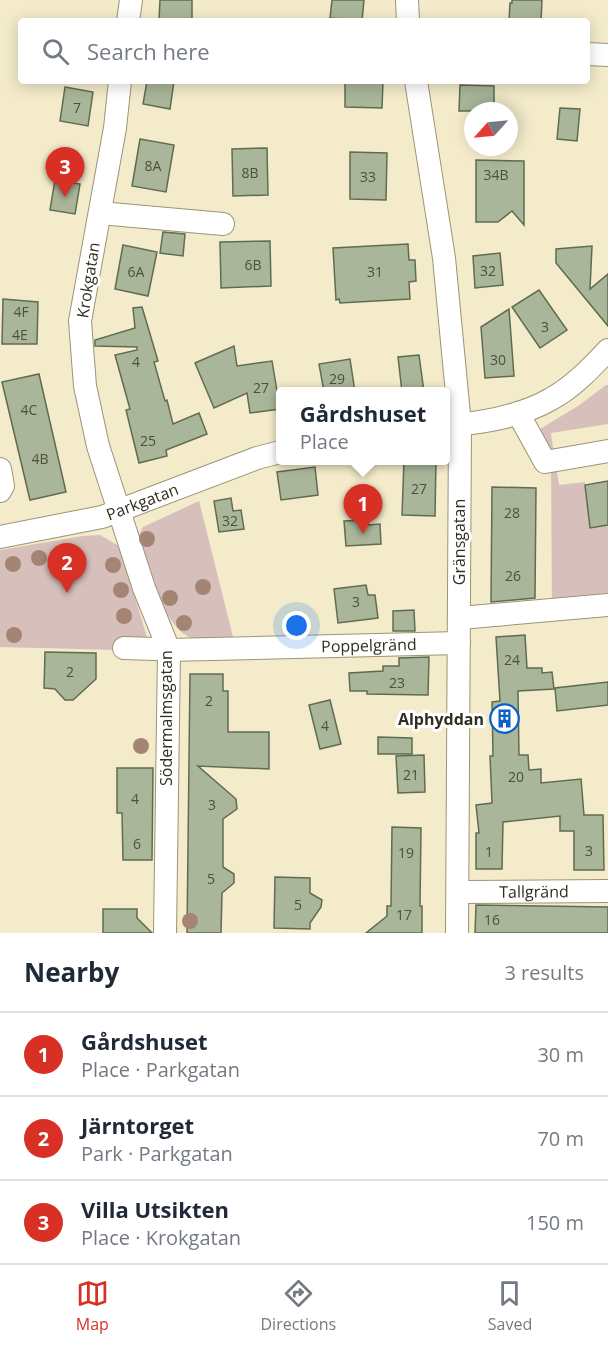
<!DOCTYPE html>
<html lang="en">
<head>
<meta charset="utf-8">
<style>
  body { margin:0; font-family:"Open Sans",sans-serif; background:#f6f6f7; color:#1f2937 }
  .compass { position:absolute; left:464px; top:102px; width:54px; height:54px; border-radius:50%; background:#fff; box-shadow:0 3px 15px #0003; rotate:243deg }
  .you { position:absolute; left:297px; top:626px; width:21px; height:21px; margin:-15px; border:4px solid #fff; border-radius:50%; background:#1a73e8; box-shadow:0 0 0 9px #1a73e833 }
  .badge { display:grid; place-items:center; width:39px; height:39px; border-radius:50%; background:#d93025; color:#fff; font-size:20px; font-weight:700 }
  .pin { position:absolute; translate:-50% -50px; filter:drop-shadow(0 2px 3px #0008) }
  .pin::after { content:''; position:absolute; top:32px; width:21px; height:18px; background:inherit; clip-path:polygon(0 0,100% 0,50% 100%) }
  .popup { position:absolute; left:276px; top:387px; width:174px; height:78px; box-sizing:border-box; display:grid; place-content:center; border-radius:6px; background:#fff; filter:drop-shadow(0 2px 4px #0005); font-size:20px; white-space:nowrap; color:#747a83 }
  .popup b { font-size:22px; color:#1f2937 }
  .popup::after { content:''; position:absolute; left:50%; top:100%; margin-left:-12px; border:12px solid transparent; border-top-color:#fff }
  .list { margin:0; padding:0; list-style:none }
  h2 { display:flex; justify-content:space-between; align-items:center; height:78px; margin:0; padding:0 24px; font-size:26px }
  h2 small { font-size:20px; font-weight:400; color:#747a83 }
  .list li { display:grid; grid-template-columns:39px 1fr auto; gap:18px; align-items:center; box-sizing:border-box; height:84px; padding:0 24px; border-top:2px solid #e0e1e3 }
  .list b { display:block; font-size:22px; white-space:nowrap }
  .list p { margin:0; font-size:20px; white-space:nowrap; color:#747a83 }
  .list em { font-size:20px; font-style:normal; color:#747a83 }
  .icon { flex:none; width:33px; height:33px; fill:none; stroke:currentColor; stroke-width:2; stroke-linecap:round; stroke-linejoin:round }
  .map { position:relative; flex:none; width:608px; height:933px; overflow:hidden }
  .search { position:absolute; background:#fff; box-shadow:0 3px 15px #0003; left:18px; right:18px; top:18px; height:66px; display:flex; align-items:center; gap:15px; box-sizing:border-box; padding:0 21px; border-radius:6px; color:#747a83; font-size:22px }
  .sheet { height:330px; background:#fff }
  nav { display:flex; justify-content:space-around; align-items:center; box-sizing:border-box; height:84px; border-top:2px solid #e0e1e3; background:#fff; font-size:16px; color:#747a83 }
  nav a { display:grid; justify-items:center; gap:3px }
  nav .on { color:#d93025 }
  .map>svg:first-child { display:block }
</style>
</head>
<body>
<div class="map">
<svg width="608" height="933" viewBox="0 0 608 933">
  <rect width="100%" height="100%" fill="#f3ebca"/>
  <g fill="#d7c0bc">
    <polygon points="606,385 608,385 608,424 551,433 554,455 537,433 540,429 578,406"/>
    <polygon points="555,460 559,485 585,482 590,528 608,525 608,610 552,615 551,461"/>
    <path d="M 199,501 L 234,641 C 221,641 204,643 192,638 C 162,628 149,564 139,535 L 143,527 Z"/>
    <polygon points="100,535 119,546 147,637 155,651 0,647 0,550 83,536"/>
  </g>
  <g fill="#a9b699" stroke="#606c51" stroke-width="1.5">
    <polygon points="160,0 192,0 192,21 159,20"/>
    <polygon points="332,0 364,0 362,21 330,18"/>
    <polygon points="512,0 542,0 541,21 509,21 510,3 512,3"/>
    <polygon points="147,81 174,81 170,109 143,104"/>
    <polygon points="345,81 383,81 382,108 345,107"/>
    <polygon points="460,85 494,86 494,111 459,111"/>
    <polygon points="65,87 93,92 88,126 60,121"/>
    <polygon points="560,108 580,109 577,141 557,139"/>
    <polygon points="140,139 174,145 166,192 132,186"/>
    <polygon points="267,148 268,195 233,196 232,149"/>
    <polygon points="350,152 387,153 386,200 350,199"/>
    <polygon points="476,160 524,161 524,225 512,211 498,222 476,222"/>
    <polygon points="55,180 80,184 75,214 50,210"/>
    <polygon points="163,232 185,234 183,256 160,253"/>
    <polygon points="270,241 271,286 221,288 220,242"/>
    <polygon points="408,244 409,260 415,260 416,281 409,282 410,299 340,303 339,299 336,300 333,248"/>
    <polygon points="123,245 157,252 148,296 115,289"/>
    <polygon points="592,246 590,289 608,274 608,326 556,263 556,249"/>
    <polygon points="500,253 503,285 475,288 473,256"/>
    <polygon points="539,290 567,330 540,348 512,307"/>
    <polygon points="3,299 38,302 37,344 2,344"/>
    <polygon points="142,307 158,361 154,362 165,401 167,400 173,424 199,413 207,434 166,450 167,456 139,463 126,410 130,409 115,355 137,350 137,347 95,346 95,340 135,328 133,308"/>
    <polygon points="509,309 514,376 485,378 481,327"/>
    <polygon points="234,346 237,366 272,361 280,409 250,413 247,393 214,408 195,363"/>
    <polygon points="419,355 424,392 402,392 398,357"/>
    <polygon points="350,359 355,392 324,392 319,364"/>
    <polygon points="39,374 66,492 30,500 2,382"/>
    <polygon points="404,460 436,460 435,516 402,515"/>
    <polygon points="315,467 318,495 281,500 277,472"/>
    <polygon points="608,481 608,525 590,528 585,485"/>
    <polygon points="492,487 536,488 535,598 491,602"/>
    <polygon points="231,498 233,511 241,510 244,529 219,532 214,501"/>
    <polygon points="368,520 368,525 380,524 381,544 346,546 344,521"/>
    <polygon points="366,585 368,595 375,595 378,618 338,623 334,589"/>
    <polygon points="414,610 415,631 393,631 393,611"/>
    <polygon points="525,635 527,668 542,668 542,673 552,672 554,689 518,691 519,755 528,755 529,770 541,769 541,783 581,779 584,815 603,815 604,870 574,870 574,831 560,831 560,816 503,822 502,869 476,869 476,833 479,833 476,805 492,803 490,756 493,756 492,702 500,701 496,637"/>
    <polygon points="45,652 96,653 96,679 73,700 65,700 55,689 44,688"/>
    <polygon points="429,657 428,695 367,694 367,691 350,691 349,673 383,671 383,666 399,666 399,658"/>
    <polygon points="190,674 223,674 223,691 228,691 228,732 269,732 269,769 198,766 236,799 237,809 223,819 223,867 234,874 234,883 222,893 221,933 187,933"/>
    <polygon points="608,682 608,705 557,711 555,688"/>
    <polygon points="330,700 341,744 320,749 309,705"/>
    <polygon points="378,737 412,738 412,754 378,754"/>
    <polygon points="424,755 425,792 398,793 396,756"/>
    <polygon points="117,768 153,768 152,860 123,860 122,813 117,813"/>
    <polygon points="392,827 421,828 420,906 422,906 422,933 366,933 387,916 387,906 391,906"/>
    <polygon points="275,877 310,878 310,893 322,900 321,907 310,923 310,929 274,928"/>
    <polygon points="476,905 608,907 608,933 475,933"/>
    <polygon points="103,909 137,909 137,918 152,933 103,933"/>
  </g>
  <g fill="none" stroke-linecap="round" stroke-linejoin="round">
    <defs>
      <g id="minor">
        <polyline points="407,0 408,21"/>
        <polyline points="128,21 131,0"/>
        <polyline points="587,54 608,55"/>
        <polyline points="120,81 115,128 80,321 85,386 98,446 144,588 169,650 165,933"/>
        <polyline points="416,81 444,258 460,425 457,933"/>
        <polyline points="100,213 223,224"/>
        <polyline points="518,413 545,462 608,451"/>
        <path d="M 447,426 C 482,423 520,417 551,399 C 573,387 591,368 608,350"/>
        <polyline points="0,469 3,486 0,491"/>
        <path id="s1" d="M 0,537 L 102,517 L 257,458 L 280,452"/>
        <polyline points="460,618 608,605"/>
        <polyline points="124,648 155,649 167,646"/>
        <path id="s2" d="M 169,650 L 459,643"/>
        <path id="s3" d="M 459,892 L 608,891"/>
      </g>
    </defs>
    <use href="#minor" stroke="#9c9476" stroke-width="24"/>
    <use href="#minor" stroke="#fff" stroke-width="22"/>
  </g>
  <g fill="#a48573">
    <circle cx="147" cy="539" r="8"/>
    <circle cx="39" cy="558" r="8"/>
    <circle cx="13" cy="564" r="8"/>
    <circle cx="113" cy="565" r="8"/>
    <circle cx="203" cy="587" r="8"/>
    <circle cx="121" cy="590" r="8"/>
    <circle cx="170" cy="598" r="8"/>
    <circle cx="124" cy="616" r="8"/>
    <circle cx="184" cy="623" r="8"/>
    <circle cx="14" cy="635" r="8"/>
    <circle cx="141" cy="746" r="8"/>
    <circle cx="190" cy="921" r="8"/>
  </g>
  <defs>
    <symbol id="building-ring" viewBox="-11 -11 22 22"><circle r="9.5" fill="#fff" stroke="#0a60c9" stroke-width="1.5"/><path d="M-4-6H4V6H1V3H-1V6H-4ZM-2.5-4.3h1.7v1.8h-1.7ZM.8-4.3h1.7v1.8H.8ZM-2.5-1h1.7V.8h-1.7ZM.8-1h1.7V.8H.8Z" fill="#0a60c9"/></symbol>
  </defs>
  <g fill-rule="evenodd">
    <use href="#building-ring" x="488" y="702" width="33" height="33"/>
  </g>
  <g text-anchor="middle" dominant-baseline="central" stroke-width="6" stroke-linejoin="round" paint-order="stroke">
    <g font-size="14" fill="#4f4f3f">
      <text x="77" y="107">7</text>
      <text x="153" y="165">8A</text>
      <text x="250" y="172">8B</text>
      <text x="496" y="174">34B</text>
      <text x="368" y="176">33</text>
      <text x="253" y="264">6B</text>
      <text x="488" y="270">32</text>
      <text x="136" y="271">6A</text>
      <text x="375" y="271">31</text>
      <text x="21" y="311">4F</text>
      <text x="545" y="326">3</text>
      <text x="20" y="334">4E</text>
      <text x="498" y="359">30</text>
      <text x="136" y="361">4</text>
      <text x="337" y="378">29</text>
      <text x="261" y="387">27</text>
      <text x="29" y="409">4C</text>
      <text x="148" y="440">25</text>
      <text x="40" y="458">4B</text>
      <text x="419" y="488">27</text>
      <text x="512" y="512">28</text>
      <text x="230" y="520">32</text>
      <text x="513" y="575">26</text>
      <text x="356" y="601">3</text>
      <text x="512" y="659">24</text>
      <text x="70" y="671">2</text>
      <text x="397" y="682">23</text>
      <text x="209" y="700">2</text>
      <text x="325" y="725">4</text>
      <text x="411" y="774">21</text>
      <text x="516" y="776">20</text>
      <text x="135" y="798">4</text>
      <text x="212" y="804">3</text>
      <text x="137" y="843">6</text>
      <text x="589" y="850">3</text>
      <text x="489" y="851">1</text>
      <text x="406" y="852">19</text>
      <text x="211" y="878">5</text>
      <text x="298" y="904">5</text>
      <text x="404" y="914">17</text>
      <text x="492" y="919">16</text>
    </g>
    <g font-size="16" fill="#312d21" stroke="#fff">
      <text transform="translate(88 280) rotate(-81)">Krokgatan</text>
      <text stroke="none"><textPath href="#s1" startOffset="147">Parkgatan</textPath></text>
      <text transform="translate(459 542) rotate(-90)">Gränsgatan</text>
      <text stroke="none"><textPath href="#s2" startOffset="200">Poppelgränd</textPath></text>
      <text transform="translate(166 718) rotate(-90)">Södermalmsgatan</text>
      <text stroke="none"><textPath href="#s3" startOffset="75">Tallgränd</textPath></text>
    </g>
    <g font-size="16" font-weight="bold" fill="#312d21" stroke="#fff" text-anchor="end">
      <text x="484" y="719">Alphyddan</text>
    </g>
  </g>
</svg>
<svg class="compass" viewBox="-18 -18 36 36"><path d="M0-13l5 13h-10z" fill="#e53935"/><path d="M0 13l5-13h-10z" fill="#747a83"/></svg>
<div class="you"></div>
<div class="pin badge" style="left:363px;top:534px">1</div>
<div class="popup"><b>Gårdshuset</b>Place</div>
<div class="pin badge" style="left:67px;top:593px">2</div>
<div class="pin badge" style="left:65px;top:197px">3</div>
<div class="search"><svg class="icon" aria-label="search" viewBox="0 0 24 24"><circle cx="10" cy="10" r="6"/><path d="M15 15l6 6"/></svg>Search here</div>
</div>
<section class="sheet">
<h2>Nearby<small>3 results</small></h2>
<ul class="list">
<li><span class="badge">1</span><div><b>Gårdshuset</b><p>Place · Parkgatan</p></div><em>30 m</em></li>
<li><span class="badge">2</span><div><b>Järntorget</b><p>Park · Parkgatan</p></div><em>70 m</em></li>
<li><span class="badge">3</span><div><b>Villa Utsikten</b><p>Place · Krokgatan</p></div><em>150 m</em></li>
</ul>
</section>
<nav>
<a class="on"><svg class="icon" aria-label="map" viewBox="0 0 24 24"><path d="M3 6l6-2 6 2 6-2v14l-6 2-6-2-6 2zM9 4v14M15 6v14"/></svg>Map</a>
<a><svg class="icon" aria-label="directions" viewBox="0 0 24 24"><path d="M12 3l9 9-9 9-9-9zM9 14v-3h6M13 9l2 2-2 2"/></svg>Directions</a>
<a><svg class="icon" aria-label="saved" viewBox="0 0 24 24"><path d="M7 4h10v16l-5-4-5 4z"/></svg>Saved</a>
</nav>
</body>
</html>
